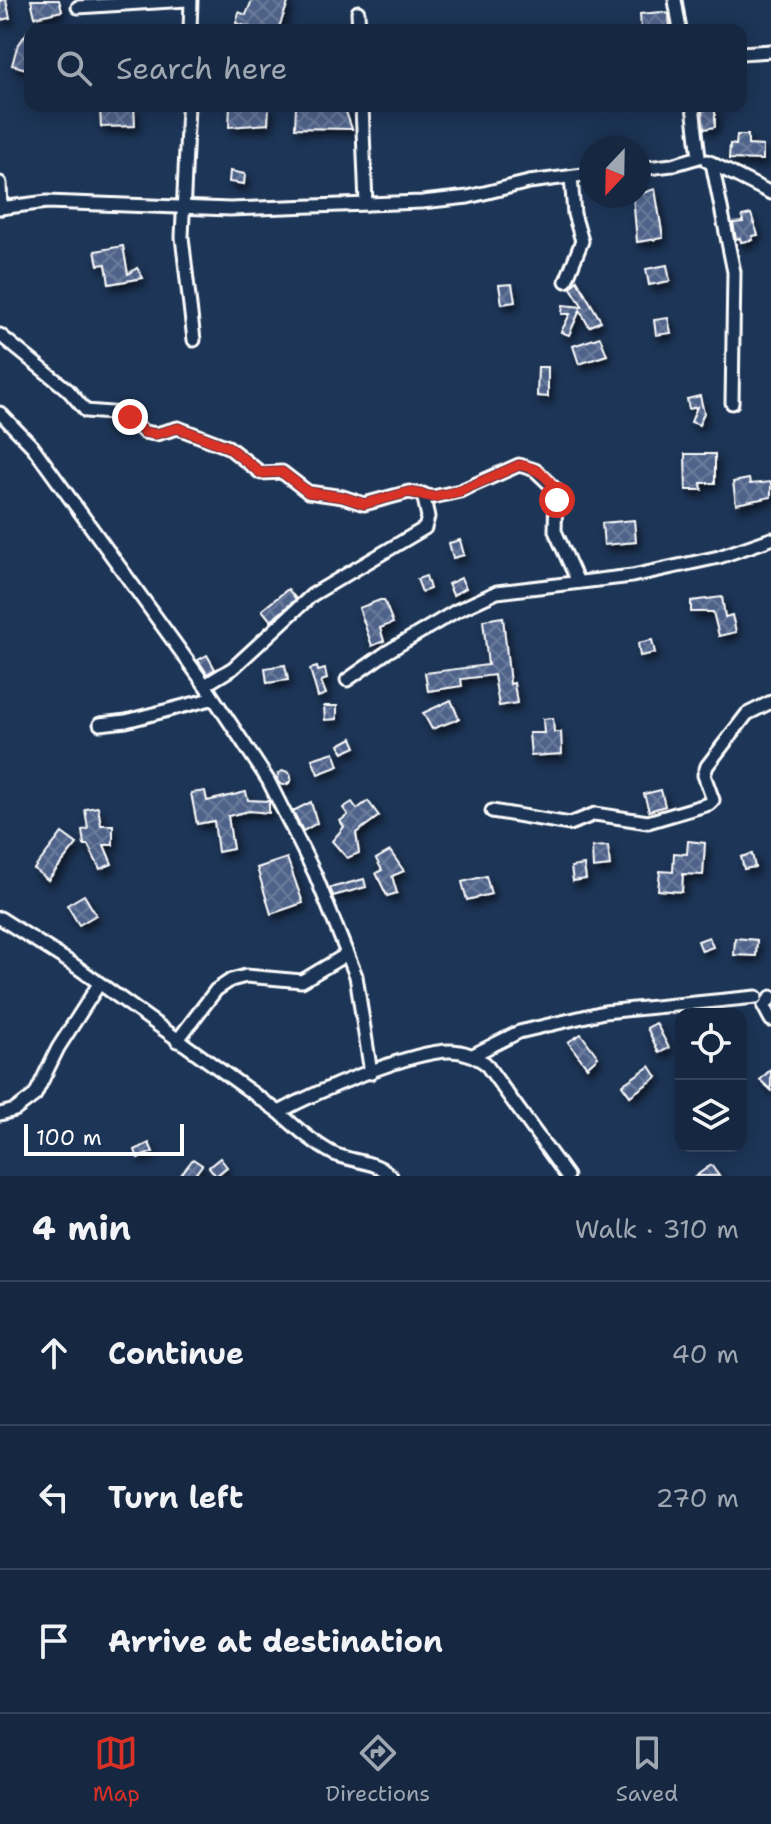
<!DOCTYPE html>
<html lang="en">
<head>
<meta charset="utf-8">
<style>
  body { margin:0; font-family:"Shantell Sans",sans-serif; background:#1f3048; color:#f1f3f6 }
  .controls { position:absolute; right:24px; bottom:24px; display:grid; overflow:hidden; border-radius:16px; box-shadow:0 4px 20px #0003 }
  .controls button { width:72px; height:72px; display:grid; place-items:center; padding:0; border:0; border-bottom:2px solid #35445a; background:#162841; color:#f1f3f6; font:40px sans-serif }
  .compass { position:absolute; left:579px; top:136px; width:72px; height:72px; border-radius:50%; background:#162841; box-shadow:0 4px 20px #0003; rotate:202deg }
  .scale { position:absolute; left:24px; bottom:20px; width:160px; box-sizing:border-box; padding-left:8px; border:4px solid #fff; border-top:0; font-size:22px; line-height:28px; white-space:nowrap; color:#fff; -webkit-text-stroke:6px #1d3557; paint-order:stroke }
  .stop { position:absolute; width:24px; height:24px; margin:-18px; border:6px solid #d93025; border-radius:50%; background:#fff }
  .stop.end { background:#d93025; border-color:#fff; box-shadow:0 2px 8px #0008 }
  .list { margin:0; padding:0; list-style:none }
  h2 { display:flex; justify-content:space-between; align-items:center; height:104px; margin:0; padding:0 32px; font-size:34px }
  h2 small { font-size:26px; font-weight:400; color:#9ea6b1 }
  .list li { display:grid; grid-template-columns:52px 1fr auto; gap:24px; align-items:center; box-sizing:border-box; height:144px; padding:0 32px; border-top:2px solid #35445a }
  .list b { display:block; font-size:30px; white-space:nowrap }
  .list em { font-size:26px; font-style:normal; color:#9ea6b1 }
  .icon { flex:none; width:44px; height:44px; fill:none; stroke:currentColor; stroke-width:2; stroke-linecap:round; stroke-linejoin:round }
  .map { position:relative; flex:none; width:771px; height:1176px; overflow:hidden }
  .search { position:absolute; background:#162841; box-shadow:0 4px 20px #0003; left:24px; right:24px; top:24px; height:88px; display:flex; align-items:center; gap:20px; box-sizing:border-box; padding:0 28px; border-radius:16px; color:#9ea6b1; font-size:30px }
  .sheet { height:536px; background:#162841 }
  nav { display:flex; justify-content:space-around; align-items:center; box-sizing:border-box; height:112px; border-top:2px solid #35445a; background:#162841; font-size:22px; color:#9ea6b1 }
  nav a { display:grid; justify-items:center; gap:4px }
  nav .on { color:#d93025 }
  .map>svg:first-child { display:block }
</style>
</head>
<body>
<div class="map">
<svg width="771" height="1176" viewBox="0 0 771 1176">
  <defs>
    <pattern id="building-cross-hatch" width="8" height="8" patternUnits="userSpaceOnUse" patternTransform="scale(2)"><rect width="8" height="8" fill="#50648a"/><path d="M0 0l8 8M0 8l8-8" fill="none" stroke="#6a7b9c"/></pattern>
    <filter id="shadow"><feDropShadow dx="3.5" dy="5.5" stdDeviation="4" flood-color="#0009"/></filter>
  </defs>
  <rect width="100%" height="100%" fill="#1d3557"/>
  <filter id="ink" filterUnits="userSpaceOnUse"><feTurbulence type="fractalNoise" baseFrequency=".0125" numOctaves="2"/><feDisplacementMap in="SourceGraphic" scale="16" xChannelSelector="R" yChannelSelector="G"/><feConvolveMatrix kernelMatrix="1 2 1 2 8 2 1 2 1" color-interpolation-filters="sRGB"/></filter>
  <g filter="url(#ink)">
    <g fill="url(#building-cross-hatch)" stroke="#fff" stroke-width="2" filter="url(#shadow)">
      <polygon points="0,0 6,0 10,18 0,20"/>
      <polygon points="31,0 59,0 62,11 35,17"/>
      <polygon points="252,0 289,0 278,30 258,30 236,23 239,12 246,15"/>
      <polygon points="662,12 669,14 670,30 641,30 640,14"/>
      <polygon points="30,28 30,70 12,65 17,47"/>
      <polygon points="134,106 135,126 101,127 100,108"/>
      <polygon points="230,106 269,106 268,124 229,127"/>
      <polygon points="296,106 344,106 352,129 295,128"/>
      <polygon points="715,108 715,127 704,129 702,110"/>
      <polygon points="737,135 748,135 748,145 763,146 763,160 729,159 730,144 736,145"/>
      <polygon points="230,171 245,174 244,184 229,182"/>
      <polygon points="655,189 663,238 637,242 633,196"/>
      <polygon points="751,214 758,235 752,236 753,240 741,242 740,238 736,239 733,223 743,222 742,216"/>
      <polygon points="123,246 128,274 137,268 143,278 109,284 106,264 98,265 95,251"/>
      <polygon points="667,265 670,281 649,285 646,269"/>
      <polygon points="577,280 601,321 589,327 580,310 569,335 561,332 570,314 562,314 563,305 583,307 571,288"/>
      <polygon points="512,284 515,302 502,304 499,285"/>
      <polygon points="668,318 671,333 656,335 654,320"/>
      <polygon points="600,337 607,355 579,364 573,346"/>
      <polygon points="538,367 548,367 548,397 537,396"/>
      <polygon points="700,396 704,413 699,425 691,422 697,407 689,409 687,399"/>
      <polygon points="685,454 715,454 715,483 701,483 702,490 686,490"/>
      <polygon points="749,479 750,484 771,482 771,497 736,504 733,482"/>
      <polygon points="634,520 636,542 604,545 602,523"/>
      <polygon points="460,540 464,555 453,558 449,543"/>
      <polygon points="426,576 430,589 422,592 417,579"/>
      <polygon points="461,578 466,588 453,595 448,584"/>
      <polygon points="288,589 296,599 271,621 262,610"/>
      <polygon points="722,597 725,617 732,615 736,632 719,636 713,612 691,612 691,601"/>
      <polygon points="380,600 384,600 393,623 380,628 384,641 372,646 359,608"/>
      <polygon points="503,617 510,684 514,683 517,703 499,706 494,675 461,679 462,686 428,691 425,673 488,665 483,620"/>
      <polygon points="652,640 655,653 640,656 638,643"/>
      <polygon points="207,655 215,669 207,674 198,660"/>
      <polygon points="285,665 288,680 267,683 265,668"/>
      <polygon points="317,667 318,671 325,669 327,679 321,681 326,694 318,697 310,669"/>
      <polygon points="451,700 459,719 432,729 423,713"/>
      <polygon points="324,706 337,706 337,719 325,720"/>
      <polygon points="553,718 554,732 561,732 562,754 531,756 529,733 544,733 543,719"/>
      <polygon points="352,738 356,747 343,753 339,745"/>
      <polygon points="334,752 339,766 318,774 312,759"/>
      <circle cx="284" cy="778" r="7"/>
      <polygon points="661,790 665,806 649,811 644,794"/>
      <polygon points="205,791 207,801 246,792 248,800 269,801 269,813 249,811 228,816 233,849 218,852 214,821 197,824 191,793"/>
      <polygon points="368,801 379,816 356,833 359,853 347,858 332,841 344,827 340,821 348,815 343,808 352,802 357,809"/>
      <polygon points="311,802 317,823 303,831 293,811"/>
      <polygon points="98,807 101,825 113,825 113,845 104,845 112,864 100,869 88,845 84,845 82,830 88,829 85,809"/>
      <polygon points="62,833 77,844 48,880 34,869"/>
      <polygon points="688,841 705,843 703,875 683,874 682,892 658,890 660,871 673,872 674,853 687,854"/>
      <polygon points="608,846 610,866 593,868 592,847"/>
      <polygon points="390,851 404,871 392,876 397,893 387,896 376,873 382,870 376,859"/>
      <polygon points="752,854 755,867 744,869 741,857"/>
      <polygon points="287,858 303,903 271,914 257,868"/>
      <polygon points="584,865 586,879 573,881 571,867"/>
      <polygon points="486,876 491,894 467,900 462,882"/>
      <polygon points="364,879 366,887 333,896 330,888"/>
      <polygon points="84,895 96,915 79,925 67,905"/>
      <polygon points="709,937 713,947 702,951 698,941"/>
      <polygon points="735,938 757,940 756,956 734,955"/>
      <polygon points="656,1023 669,1048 659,1053 647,1028"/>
      <polygon points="581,1034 598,1057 587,1067 568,1042"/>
      <polygon points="650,1066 657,1077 630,1096 622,1085"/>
      <polygon points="771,1069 771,1090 760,1080"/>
      <polygon points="149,1143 153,1152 138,1158 135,1150"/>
      <polygon points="220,1158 227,1167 216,1176 209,1167"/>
      <polygon points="193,1159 202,1165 194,1176 180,1176"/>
      <polygon points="711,1165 719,1176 696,1176"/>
    </g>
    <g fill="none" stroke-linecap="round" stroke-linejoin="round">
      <defs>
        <g id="minor">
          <polyline points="675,0 680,30"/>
          <polyline points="78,7 187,0"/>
          <polyline points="358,12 359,30"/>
          <polyline points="190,30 191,0"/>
          <polyline points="741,53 771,51"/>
          <polyline points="188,106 182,237 194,340"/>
          <polyline points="362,106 366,204"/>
          <polyline points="707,161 771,193"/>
          <polyline points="712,163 734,272 732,403"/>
          <polyline points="639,169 672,165 699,157 693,106"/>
          <polyline points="0,183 1,208"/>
          <polyline points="0,208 47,202 230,209 422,202 468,197 529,182 591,174"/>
          <polyline points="566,281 582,241 574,214 571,177"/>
          <polyline points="0,335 68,390 86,411 123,414 144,432 156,434 178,428 228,447 261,473 282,472 308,492 343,497 364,504 409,492 433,497 460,491 519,465 535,470 556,490 555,531 578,582"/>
          <polyline points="0,413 33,447 205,685 268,780 315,874 356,976 371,1073"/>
          <polyline points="347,680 387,652 456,611 497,592 632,576 719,557 771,539"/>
          <polyline points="205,685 233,668 312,595 425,528 428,517 423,494"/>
          <polyline points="100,724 126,721 211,699"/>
          <polyline points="492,811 570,824 595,814 648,822 709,804 713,800 704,775 707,766 747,714 771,702"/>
          <path d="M 0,918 L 74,965 L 279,1112 C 316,1092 410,1051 450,1051 C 464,1051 474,1056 485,1063 L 567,1176"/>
          <polyline points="771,997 764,1007 771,1020"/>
          <polyline points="177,1041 216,990 231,980 246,976 302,981 347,954"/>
          <polyline points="473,1055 519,1032 604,1012 756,997"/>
          <path d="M 279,1112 C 296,1128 313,1143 334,1154 C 353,1162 377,1161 391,1176"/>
          <polyline points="0,1114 15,1110 35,1095 58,1048 99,984"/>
        </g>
      </defs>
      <use href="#minor" stroke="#fff" stroke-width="17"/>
      <use href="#minor" stroke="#1d3557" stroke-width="11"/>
    </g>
  </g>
  <g fill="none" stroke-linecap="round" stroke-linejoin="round" filter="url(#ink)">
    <path stroke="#d93025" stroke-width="10" d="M 130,417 L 144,432 L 156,434 L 178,428 L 228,447 L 261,473 L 282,472 L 308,492 L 343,497 L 364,504 L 409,492 L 433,497 L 460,491 L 519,465 C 537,467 556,481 557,500"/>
  </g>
</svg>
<div class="controls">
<button><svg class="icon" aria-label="locate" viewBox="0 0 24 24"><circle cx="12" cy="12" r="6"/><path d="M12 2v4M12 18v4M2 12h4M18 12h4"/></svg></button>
<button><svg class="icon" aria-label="layers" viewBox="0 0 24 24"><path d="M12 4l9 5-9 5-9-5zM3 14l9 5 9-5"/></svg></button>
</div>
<svg class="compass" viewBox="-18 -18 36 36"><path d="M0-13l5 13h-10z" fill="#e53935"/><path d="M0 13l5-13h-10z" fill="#9ea6b1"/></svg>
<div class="scale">100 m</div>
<div class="stop" style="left:557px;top:500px"></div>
<div class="stop end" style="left:130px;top:417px"></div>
<div class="search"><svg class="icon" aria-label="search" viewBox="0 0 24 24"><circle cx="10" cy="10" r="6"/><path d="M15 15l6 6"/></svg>Search here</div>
</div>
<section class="sheet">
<h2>4 min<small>Walk · 310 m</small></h2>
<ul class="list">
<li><svg class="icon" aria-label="ahead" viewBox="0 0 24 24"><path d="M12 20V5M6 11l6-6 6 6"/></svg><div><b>Continue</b></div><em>40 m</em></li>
<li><svg class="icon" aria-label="left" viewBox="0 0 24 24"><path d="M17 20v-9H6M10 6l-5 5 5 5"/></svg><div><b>Turn left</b></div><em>270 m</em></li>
<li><svg class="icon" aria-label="arrive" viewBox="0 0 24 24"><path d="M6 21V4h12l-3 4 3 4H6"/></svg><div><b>Arrive at destination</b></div></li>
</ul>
</section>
<nav>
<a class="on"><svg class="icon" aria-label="map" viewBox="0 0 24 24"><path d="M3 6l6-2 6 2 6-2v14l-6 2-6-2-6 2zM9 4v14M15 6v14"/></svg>Map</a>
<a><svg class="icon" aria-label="directions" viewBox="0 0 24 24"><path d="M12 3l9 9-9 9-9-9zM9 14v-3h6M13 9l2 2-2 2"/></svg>Directions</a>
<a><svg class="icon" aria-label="saved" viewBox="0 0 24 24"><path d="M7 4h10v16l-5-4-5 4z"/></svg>Saved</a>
</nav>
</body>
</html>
